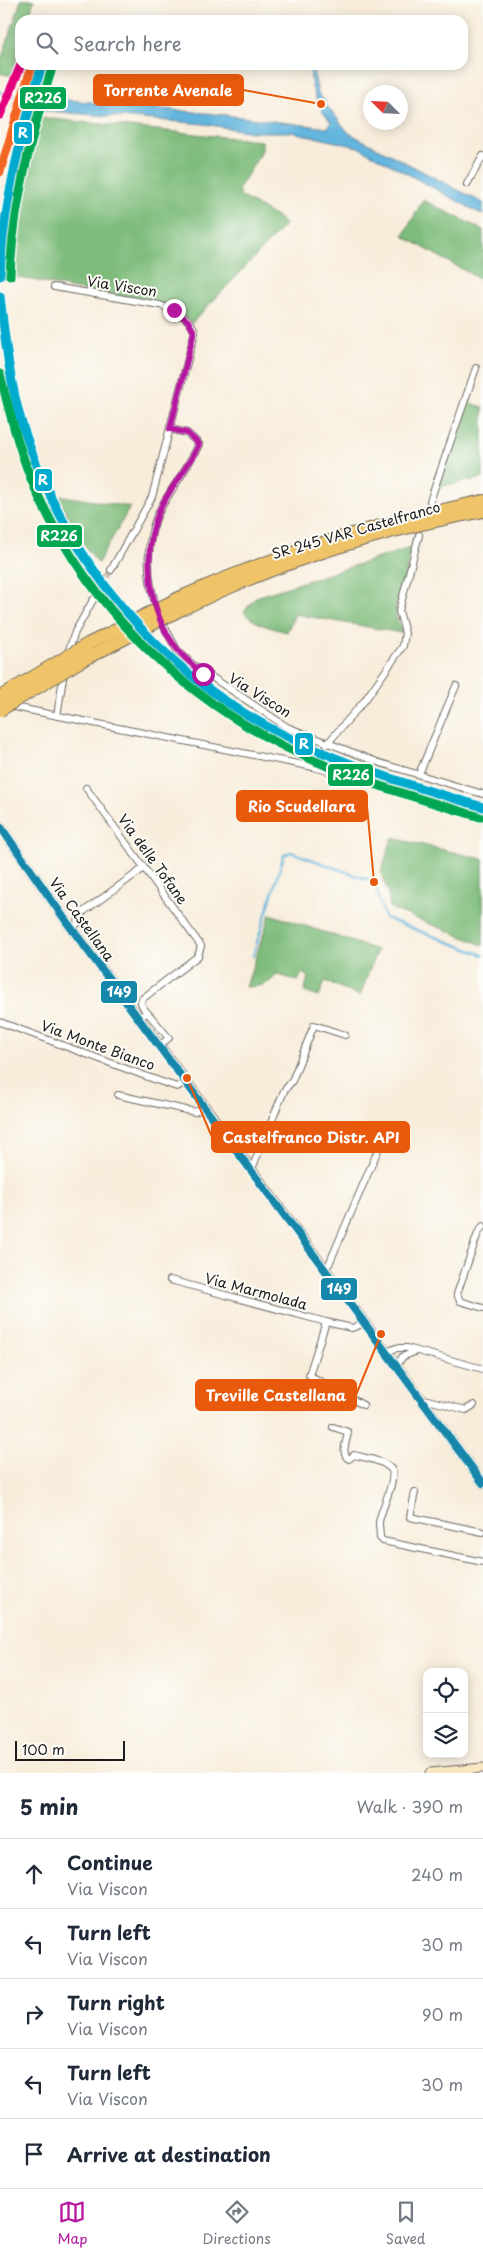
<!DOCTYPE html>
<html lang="en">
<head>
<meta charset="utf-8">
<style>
  body { margin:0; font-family:"Playpen Sans",sans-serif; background:#f6f6f7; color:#1f2937 }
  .controls { position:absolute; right:15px; bottom:15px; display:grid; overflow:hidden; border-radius:10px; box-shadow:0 2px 12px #0003 }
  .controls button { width:45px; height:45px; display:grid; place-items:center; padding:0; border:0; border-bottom:1px solid #e0e1e3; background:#fff; color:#1f2937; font:25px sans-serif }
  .compass { position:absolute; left:363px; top:85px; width:45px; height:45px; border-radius:50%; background:#fff; box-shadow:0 2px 12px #0003; rotate:294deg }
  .scale { position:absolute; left:15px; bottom:12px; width:110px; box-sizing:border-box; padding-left:5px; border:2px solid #1c1c1c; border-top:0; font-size:14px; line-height:18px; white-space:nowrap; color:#1c1c1c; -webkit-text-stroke:4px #fdfcf7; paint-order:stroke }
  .stop { position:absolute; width:15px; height:15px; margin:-11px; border:4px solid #b5179e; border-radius:50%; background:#fff }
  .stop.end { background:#b5179e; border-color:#fff; box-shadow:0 1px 5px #0008 }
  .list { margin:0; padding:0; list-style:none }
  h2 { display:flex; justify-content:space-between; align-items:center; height:65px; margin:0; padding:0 20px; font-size:21px }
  h2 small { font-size:16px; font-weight:400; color:#747a83 }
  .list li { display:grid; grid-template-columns:32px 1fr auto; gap:15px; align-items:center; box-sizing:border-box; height:70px; padding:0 20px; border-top:1px solid #e0e1e3 }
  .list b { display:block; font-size:19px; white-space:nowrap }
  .list p { margin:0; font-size:16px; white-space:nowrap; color:#747a83 }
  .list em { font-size:16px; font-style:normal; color:#747a83 }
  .icon { flex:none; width:28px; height:28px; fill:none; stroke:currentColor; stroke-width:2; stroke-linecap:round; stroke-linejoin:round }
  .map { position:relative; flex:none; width:483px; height:1773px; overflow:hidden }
  .search { position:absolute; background:#fff; box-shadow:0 2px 12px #0003; left:15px; right:15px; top:15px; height:55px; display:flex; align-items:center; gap:12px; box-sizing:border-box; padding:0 18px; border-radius:15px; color:#747a83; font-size:19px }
  .sheet { height:415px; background:#fff }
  nav { display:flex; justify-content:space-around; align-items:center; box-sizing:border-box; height:70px; border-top:1px solid #e0e1e3; background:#fff; font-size:14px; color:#747a83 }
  nav a { display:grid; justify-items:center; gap:2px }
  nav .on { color:#b5179e }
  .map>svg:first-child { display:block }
</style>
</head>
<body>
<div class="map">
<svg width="483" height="1773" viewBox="0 0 483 1773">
  <rect width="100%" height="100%" fill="#fdfcf7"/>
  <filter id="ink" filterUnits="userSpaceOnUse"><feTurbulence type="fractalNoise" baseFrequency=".02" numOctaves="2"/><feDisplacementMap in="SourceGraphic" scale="10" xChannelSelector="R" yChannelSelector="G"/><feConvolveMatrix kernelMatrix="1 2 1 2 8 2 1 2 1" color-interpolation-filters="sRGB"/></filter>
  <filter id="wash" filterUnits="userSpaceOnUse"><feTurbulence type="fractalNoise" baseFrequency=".0096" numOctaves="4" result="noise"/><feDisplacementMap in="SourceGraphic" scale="20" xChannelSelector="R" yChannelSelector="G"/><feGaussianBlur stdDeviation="1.12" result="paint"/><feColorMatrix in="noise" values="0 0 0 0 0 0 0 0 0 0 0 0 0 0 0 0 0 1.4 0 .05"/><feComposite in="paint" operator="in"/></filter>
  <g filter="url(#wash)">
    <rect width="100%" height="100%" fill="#f8eddb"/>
    <g fill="#7ebc7b" stroke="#4d6c4c">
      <polygon points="21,0 34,0 28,20 20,20 20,49 12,76 0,73 0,63"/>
      <polygon points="34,117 262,141 262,151 238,190 241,196 280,219 285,225 192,323 175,309 6,275 11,220"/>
      <polygon points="423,200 483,230 483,281 403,236"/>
      <polygon points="467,402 483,407 483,478 438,487"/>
      <polygon points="57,495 130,507 98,563 80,540"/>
      <path d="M 413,547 L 396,607 L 396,616 L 402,633 L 295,614 L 287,632 C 273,628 254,625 244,612 L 256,597 Z"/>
      <polygon points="392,838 483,859 483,945 390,908 388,892 381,873"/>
      <path d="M 270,914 L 377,950 L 360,996 L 325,981 L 319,997 L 304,992 L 308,977 L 302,973 L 298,981 L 276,974 C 270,986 258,986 246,987 Z"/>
    </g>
    <g fill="#63b5de" stroke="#40687d">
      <polygon points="309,65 312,65 318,93 326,103 319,106 312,87"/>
      <polygon points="37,97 225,115 328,128 331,122 321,110 327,106 349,133 483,203 483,215 358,147 292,132 252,132 204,124 34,110"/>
    </g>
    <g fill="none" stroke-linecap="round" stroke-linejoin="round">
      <g stroke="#63b5de" stroke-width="2.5">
        <polyline points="0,92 40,103"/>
        <polyline points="253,956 284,855 291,852 374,882 385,918 483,955"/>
      </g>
    </g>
  </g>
  <g filter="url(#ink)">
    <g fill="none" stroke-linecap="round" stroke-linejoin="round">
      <polyline stroke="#ccc3b5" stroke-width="6" stroke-dasharray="6 3" stroke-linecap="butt" points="93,600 111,570"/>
      <defs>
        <g id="street">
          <polyline points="467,184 483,156"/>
          <path d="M 54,287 L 160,305 C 173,310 192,318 195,332 L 152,497 L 111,570"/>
          <polyline points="430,501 476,368"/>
          <path d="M 158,610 C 145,580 145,535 162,506 C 174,485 189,466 199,444 L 187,433 L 170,429"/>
          <polyline points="161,620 177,650 192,664 287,727 377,762 483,794"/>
          <polyline points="67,655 75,632 93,600"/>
          <polyline points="9,706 313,767 366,781 402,794"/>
          <polyline points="57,716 64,672"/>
          <polyline points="327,744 365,700 403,646 405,633 399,611 419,535"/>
          <polyline points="419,774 456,686"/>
          <polyline points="86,788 201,946 198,956 142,999 141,1003 146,1013 138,1019"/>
          <polyline points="71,928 77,924 83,912 144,868"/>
          <polyline points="146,1011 169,1038 158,1047"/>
          <polyline points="0,1022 159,1081 177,1087 186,1082"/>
          <polyline points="118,1095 195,1112 205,1107"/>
          <polyline points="251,1171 284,1091 292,1081 314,1025 345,1035"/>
          <polyline points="483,1226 478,1233 457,1294 460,1301 483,1308"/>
          <polyline points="325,1268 329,1264 378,1150"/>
          <polyline points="170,1280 326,1322 352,1328 365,1323"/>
          <polyline points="326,1322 309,1375 363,1405"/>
          <polyline points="387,1352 396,1348 407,1348 483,1369"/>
          <polyline points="397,1367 402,1357 414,1352"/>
          <polyline points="420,1398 466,1410 474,1405"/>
          <path d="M 333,1427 L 348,1432 C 347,1441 340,1454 349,1459 L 354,1455 C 365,1458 383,1460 391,1469 C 398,1477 380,1512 379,1522 C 379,1527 380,1533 380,1538 L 383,1541 L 483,1562"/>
          <polyline points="415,1492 410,1517 483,1532"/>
        </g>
        <g id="secondary">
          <polyline points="0,826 66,921 211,1115 483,1483"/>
          <polyline points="430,1773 483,1768"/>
        </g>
        <g id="highway">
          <path d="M 179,598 C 279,553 376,524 483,501"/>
          <path d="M 182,609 C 276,563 380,530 483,511"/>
        </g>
      </defs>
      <use href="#street" stroke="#69655f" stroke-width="8"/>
      <use href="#secondary" stroke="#69655f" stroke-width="11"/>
      <use href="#highway" stroke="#69655f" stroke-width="14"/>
      <use href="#street" stroke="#fff" stroke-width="6"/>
      <use href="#secondary" stroke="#f9e7c3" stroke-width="9"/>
      <use href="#highway" stroke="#efc469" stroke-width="12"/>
      <defs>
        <g id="highway-bridge">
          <polyline points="0,697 88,644 179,598"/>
          <polyline points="0,710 79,662 182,609"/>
        </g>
      </defs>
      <use href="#highway-bridge" stroke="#69655f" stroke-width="14" stroke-linecap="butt"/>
      <use href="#highway-bridge" stroke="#efc469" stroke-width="12"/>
      <defs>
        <polyline id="bus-1" points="0,826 66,921 483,1483"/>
      </defs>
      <use href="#bus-1" stroke="#fdfcf7" stroke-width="11"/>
      <use href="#bus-1" stroke="#1587aa" stroke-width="8"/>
      <defs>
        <g id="rail-1">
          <path d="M 0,276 C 3,203 21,135 42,65"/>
          <path d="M 0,296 C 5,340 10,385 23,427 C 67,563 163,678 292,739 C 354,768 418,788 483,807"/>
        </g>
        <g id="rail-2">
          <path d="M 10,276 C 13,204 31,137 52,68"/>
          <path d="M 0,374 C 10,414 20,455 37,493 C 88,604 176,692 285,747 C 347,778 414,797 480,817"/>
        </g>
        <polyline id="rail-3" points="0,172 32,65"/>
        <polyline id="rail-4" points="0,115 21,65"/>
      </defs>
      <use href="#rail-1" stroke="#fdfcf7" stroke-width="12"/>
      <use href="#rail-2" stroke="#fdfcf7" stroke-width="12"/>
      <use href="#rail-3" stroke="#fdfcf7" stroke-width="12"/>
      <use href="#rail-4" stroke="#fdfcf7" stroke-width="12"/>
      <use href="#rail-1" stroke="#00a9ce" stroke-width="9"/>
      <use href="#rail-2" stroke="#00a651" stroke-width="9"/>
      <use href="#rail-3" stroke="#f26522" stroke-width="9"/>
      <use href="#rail-4" stroke="#e5007d" stroke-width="9"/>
    </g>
  </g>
  <g fill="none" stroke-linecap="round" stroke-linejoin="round" filter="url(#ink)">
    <path stroke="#b5179e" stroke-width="6" d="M 174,310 L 188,321 L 194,332 L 170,429 L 187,433 L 199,444 C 189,467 171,486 160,509 C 141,552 148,614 178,650 C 185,659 194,666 203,674"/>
  </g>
  <g text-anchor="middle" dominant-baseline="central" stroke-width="4" stroke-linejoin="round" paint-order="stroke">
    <g font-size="14" fill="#1c1c1c" stroke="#fdfcf7">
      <text transform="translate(122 286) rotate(9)">Via Viscon</text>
      <text transform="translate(356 530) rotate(-16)">SR 245 VAR Castelfranco</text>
      <text transform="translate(260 695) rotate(32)">Via Viscon</text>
      <text transform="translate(153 859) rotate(54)">Via delle Tofane</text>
      <text transform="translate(82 919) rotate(54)">Via Castellana</text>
      <text transform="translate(98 1045) rotate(20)">Via Monte Bianco</text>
      <text transform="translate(256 1291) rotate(15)">Via Marmolada</text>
    </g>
  </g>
  <path fill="none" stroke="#e8590c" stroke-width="2" d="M321 104L243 90M374 882L367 806M187 1078L212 1137M381 1334L356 1395"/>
  <g fill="#e8590c" stroke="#fdfcf7" stroke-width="2">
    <circle cx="321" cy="104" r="5"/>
    <circle cx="374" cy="882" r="5"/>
    <circle cx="187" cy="1078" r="5"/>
    <circle cx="381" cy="1334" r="5"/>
  </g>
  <g fill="#e8590c" stroke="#e8590c" stroke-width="2">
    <rect x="94" y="75" width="149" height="30" rx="5"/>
    <rect x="237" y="791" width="130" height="30" rx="5"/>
    <rect x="212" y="1122" width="197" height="30" rx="5"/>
    <rect x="196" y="1380" width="160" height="30" rx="5"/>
  </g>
  <g font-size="15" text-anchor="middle" font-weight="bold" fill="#fff">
    <text x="168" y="96">Torrente Avenale</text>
    <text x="302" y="812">Rio Scudellara</text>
    <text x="311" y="1143">Castelfranco Distr. API</text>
    <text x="276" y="1401">Treville Castellana</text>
  </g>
  <g stroke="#fdfcf7" stroke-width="2">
    <rect x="19" y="86" width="48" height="24" rx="5" fill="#00a651"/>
    <rect x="13" y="121" width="20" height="24" rx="5" fill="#00a9ce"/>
    <rect x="34" y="468" width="19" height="24" rx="5" fill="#00a9ce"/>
    <rect x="36" y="524" width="47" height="24" rx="5" fill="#00a651"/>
    <rect x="294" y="732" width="20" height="24" rx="5" fill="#00a9ce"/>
    <rect x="327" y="763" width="47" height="24" rx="5" fill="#00a651"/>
    <rect x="100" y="980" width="38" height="24" rx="5" fill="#1587aa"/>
    <rect x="320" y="1277" width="38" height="24" rx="5" fill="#1587aa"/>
  </g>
  <g font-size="14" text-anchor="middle" font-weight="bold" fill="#fff">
    <text x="43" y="103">R226</text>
    <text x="23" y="138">R</text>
    <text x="43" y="485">R</text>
    <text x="59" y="541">R226</text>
    <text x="304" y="749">R</text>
    <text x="351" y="780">R226</text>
    <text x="119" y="997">149</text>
    <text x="339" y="1294">149</text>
  </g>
</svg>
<div class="controls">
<button><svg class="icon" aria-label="locate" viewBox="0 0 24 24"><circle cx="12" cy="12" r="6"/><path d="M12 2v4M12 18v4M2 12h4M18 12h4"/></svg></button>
<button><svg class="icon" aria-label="layers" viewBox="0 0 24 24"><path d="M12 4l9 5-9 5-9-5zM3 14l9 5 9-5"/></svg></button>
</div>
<svg class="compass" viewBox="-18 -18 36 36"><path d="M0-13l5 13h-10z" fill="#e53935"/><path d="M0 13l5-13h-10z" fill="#747a83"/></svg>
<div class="scale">100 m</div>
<div class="stop" style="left:203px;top:674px"></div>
<div class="stop end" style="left:174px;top:310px"></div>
<div class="search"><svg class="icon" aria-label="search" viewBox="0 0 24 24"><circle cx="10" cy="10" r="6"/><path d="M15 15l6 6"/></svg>Search here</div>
</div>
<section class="sheet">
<h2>5 min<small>Walk · 390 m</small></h2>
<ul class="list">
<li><svg class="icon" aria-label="ahead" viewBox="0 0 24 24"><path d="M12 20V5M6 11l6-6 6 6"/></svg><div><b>Continue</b><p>Via Viscon</p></div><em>240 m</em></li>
<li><svg class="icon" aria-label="left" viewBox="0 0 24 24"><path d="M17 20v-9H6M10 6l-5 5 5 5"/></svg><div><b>Turn left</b><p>Via Viscon</p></div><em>30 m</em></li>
<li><svg class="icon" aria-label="right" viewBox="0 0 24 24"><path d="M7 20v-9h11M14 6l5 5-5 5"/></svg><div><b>Turn right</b><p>Via Viscon</p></div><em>90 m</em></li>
<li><svg class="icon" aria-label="left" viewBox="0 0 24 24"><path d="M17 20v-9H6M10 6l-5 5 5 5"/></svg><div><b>Turn left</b><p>Via Viscon</p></div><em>30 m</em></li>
<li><svg class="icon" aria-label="arrive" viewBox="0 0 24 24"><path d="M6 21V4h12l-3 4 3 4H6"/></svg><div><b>Arrive at destination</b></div></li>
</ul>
</section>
<nav>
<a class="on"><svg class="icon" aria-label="map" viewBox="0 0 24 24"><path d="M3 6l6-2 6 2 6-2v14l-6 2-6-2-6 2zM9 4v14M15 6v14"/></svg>Map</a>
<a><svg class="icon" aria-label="directions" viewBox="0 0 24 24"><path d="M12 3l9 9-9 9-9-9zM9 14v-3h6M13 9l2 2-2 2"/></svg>Directions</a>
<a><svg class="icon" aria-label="saved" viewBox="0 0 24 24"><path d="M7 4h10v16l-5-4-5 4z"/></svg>Saved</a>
</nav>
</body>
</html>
